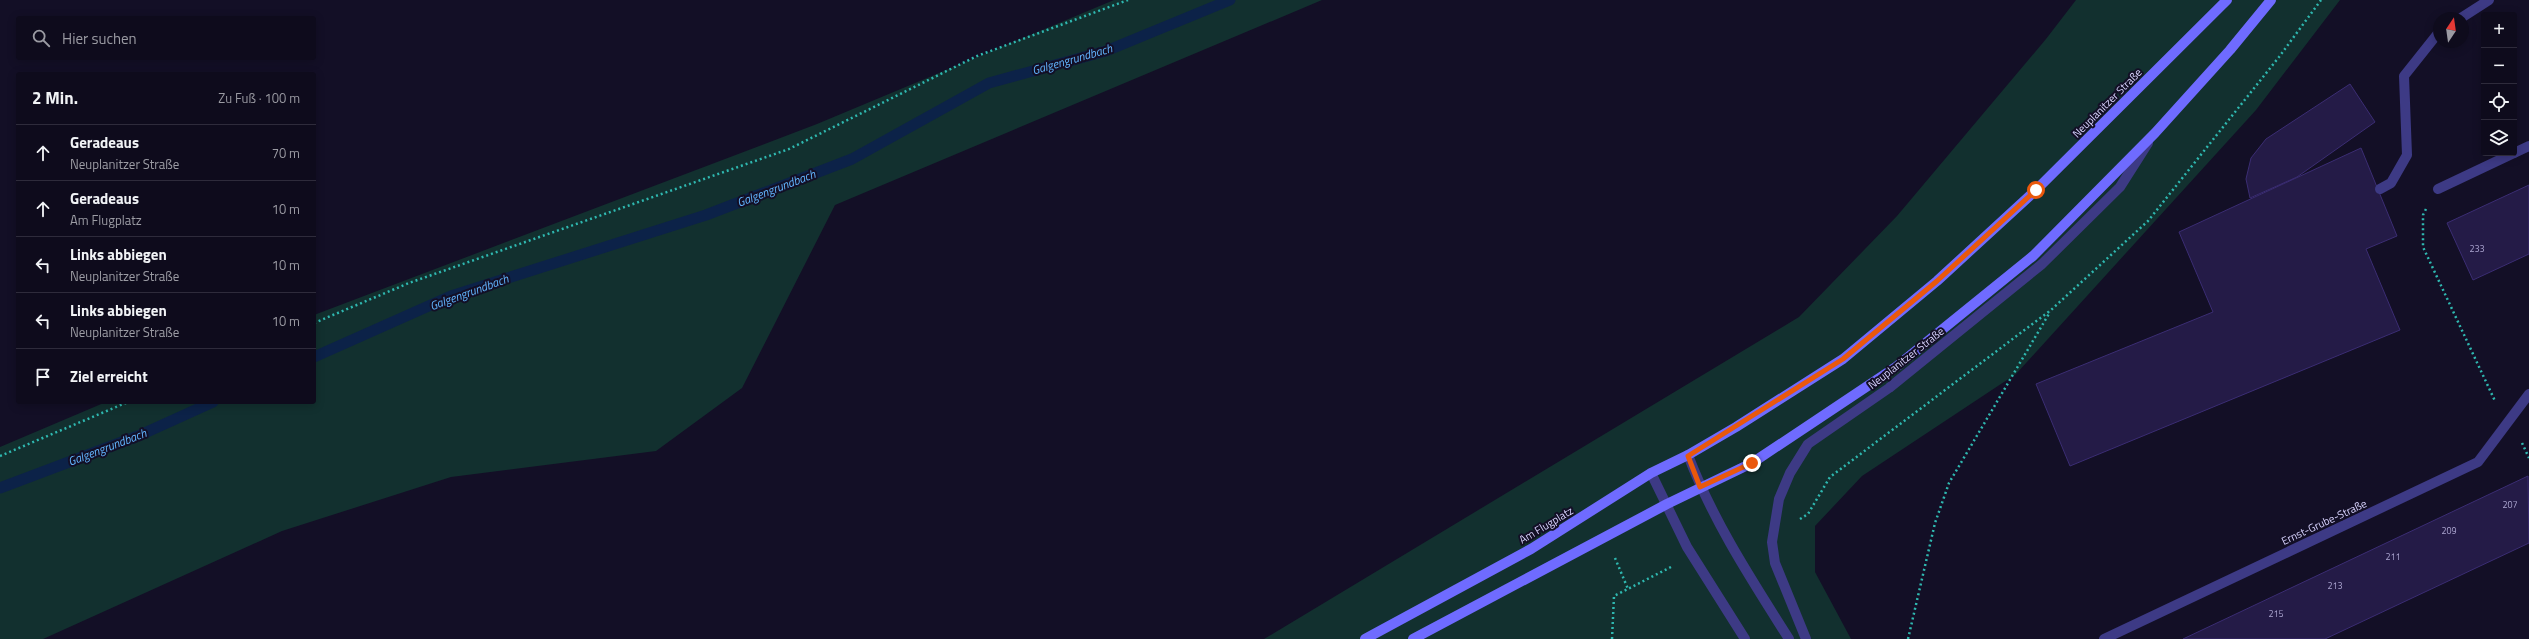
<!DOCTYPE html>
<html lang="de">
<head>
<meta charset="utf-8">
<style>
  body { margin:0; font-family:"Titillium Web",sans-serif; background:#1c1929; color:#f1f3f6 }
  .controls { position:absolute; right:12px; top:12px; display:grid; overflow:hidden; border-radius:4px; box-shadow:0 2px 10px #0003 }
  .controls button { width:36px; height:36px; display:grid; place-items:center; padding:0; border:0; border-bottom:1px solid #2e2b3b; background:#0e0b1c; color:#f1f3f6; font:20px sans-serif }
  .compass { position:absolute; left:2433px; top:12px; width:36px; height:36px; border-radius:50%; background:#0e0b1c; box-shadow:0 2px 10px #0003; rotate:13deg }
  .stop { position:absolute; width:12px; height:12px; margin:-9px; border:3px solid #ea580c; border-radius:50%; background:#fff }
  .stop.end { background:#ea580c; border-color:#fff; box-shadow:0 1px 4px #0008 }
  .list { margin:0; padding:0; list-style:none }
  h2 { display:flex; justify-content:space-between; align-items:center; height:52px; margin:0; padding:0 16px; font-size:17px }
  h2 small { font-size:13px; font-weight:400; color:#9b9ba3 }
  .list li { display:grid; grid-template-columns:26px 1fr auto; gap:12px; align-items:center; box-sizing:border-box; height:56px; padding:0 16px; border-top:1px solid #2e2b3b }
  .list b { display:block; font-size:15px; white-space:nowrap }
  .list p { margin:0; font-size:13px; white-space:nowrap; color:#9b9ba3 }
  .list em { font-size:13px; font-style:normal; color:#9b9ba3 }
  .icon { flex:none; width:22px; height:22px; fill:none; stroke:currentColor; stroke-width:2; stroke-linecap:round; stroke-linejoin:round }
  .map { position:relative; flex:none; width:2529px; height:639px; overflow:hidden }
  .search { position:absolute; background:#0e0b1c; box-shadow:0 2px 10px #0003; left:16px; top:16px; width:300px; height:44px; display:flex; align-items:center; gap:10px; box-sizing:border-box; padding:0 14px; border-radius:4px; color:#9b9ba3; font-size:15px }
  .panel { position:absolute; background:#0e0b1c; box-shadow:0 2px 10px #0003; left:16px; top:72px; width:300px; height:332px; border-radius:4px }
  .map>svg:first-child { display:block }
</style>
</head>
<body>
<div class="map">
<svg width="2529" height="639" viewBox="0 0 2529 639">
  <rect width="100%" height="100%" fill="#130f26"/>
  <g fill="#12302f">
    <polygon points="1114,0 1322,0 835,205 742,388 656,451 451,477 282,531 43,639 0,639 0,447 106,402 314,402 314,315 817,124"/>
    <polygon points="2076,0 2340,0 2256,110 2016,374 1862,476 1815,526 1815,572 1851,639 1264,639 1799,317 1897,216 2046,39"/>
  </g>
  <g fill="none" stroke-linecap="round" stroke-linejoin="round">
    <g stroke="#0c2248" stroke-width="11">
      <polyline points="314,357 451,296 706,215 852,159 989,83 1106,51 1230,0"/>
      <polyline points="0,488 138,436 213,402"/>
    </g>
  </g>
  <g fill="#241b47" stroke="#3b2d73">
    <polygon points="2350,84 2375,122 2297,177 2250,198 2246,179 2251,158 2266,139"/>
    <polygon points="2361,148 2397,236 2366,249 2400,330 2070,466 2036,384 2213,312 2179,232"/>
    <polygon points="2529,185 2529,254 2473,280 2447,223"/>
    <polygon points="2528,476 2529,543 2325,639 2183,639"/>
  </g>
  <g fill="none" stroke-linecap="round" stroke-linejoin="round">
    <g stroke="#2fb8b0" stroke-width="2.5" stroke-dasharray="2 3" stroke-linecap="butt">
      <polyline points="2426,209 2423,215 2423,247 2495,401"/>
      <polyline points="314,323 409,283 789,149 977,56 1128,0"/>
      <polyline points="2522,443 2529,458"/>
      <polyline points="0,456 128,402"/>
      <polyline points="1800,519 1808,514 1830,477 2051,310 2148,221 2279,57 2321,0"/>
      <polyline points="1615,558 1628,589"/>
      <polyline points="1612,639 1614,596 1671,567"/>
      <polyline points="1908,639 1935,523 1949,483 2050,312"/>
    </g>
    <g stroke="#3d3a85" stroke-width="10">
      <polyline points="2461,18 2489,0"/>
      <polyline points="2380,189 2391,183 2407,155 2404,76 2439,32"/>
    </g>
    <g stroke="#3d3a85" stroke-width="10">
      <polyline points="2514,153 2529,146"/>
      <polyline points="2438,189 2514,153"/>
      <polyline points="2104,639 2478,462 2529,394"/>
    </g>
    <g stroke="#3d3a85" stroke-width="10">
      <path d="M 1688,455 C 1713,521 1751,579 1789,639"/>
      <polyline points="1651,473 1687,547 1745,639"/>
      <polyline points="1806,639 1775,563 1772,542 1779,499 1790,473 1808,444 1889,388 2042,264 2120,187 2148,143"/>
    </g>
    <g stroke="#6f6bff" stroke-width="10">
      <polyline points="1365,639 1531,549 1651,473 1688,455 1736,427 1843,359 1937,281 2036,190 2227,0"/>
      <polyline points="1413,639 1667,504 1752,463 1896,367 2033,256 2155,133 2230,50 2271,0"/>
    </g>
  </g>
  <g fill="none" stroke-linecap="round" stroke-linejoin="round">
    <polyline stroke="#ea580c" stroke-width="5" points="1752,463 1700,487 1688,456 1843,359 1937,281 2036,190"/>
  </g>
  <g text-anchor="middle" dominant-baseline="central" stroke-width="4" stroke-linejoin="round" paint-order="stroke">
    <g font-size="9" fill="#aca6d1">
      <text x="2477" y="248">233</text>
      <text x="2510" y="504">207</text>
      <text x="2449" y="530">209</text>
      <text x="2393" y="556">211</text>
      <text x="2335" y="585">213</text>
      <text x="2276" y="613">215</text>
    </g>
    <g font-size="11" fill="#d9d4ff" stroke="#130f26">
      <text transform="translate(2107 103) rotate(-45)">Neuplanitzer Straße</text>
      <text transform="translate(1906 358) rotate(-38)">Neuplanitzer Straße</text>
      <text transform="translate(2324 522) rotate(-25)">Ernst-Grube-Straße</text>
      <text transform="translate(1546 525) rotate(-31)">Am Flugplatz</text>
    </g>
    <g font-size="12" font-style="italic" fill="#62b6ff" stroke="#130f26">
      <text transform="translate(1072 59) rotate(-16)">Galgengrundbach</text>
      <text transform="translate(776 188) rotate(-21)">Galgengrundbach</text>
      <text transform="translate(469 292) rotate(-20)">Galgengrundbach</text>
      <text transform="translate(107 447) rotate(-21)">Galgengrundbach</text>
    </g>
  </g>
</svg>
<div class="controls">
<button>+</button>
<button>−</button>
<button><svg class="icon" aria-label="locate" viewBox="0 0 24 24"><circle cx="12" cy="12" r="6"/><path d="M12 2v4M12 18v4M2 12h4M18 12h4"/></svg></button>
<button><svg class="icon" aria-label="layers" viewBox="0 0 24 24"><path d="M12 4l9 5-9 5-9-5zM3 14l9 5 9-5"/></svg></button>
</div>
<svg class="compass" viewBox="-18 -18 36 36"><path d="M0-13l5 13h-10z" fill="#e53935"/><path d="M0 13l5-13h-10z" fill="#9b9ba3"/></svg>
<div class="stop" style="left:2036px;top:190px"></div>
<div class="stop end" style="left:1752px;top:463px"></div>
<div class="search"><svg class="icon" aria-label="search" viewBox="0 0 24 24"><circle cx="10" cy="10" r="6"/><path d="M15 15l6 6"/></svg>Hier suchen</div>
<section class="panel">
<h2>2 Min.<small>Zu Fuß · 100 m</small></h2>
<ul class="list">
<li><svg class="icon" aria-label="ahead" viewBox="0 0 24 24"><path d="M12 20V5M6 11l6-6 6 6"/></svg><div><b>Geradeaus</b><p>Neuplanitzer Straße</p></div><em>70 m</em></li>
<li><svg class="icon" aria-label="ahead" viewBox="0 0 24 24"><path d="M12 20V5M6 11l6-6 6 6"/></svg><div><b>Geradeaus</b><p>Am Flugplatz</p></div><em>10 m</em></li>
<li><svg class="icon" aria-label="left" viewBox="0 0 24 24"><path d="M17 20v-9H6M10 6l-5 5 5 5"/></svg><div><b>Links abbiegen</b><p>Neuplanitzer Straße</p></div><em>10 m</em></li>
<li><svg class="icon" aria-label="left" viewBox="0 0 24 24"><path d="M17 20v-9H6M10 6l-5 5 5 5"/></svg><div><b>Links abbiegen</b><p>Neuplanitzer Straße</p></div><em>10 m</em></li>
<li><svg class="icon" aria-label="arrive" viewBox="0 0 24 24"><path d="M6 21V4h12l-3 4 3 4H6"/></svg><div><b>Ziel erreicht</b></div></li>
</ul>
</section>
</div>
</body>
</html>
